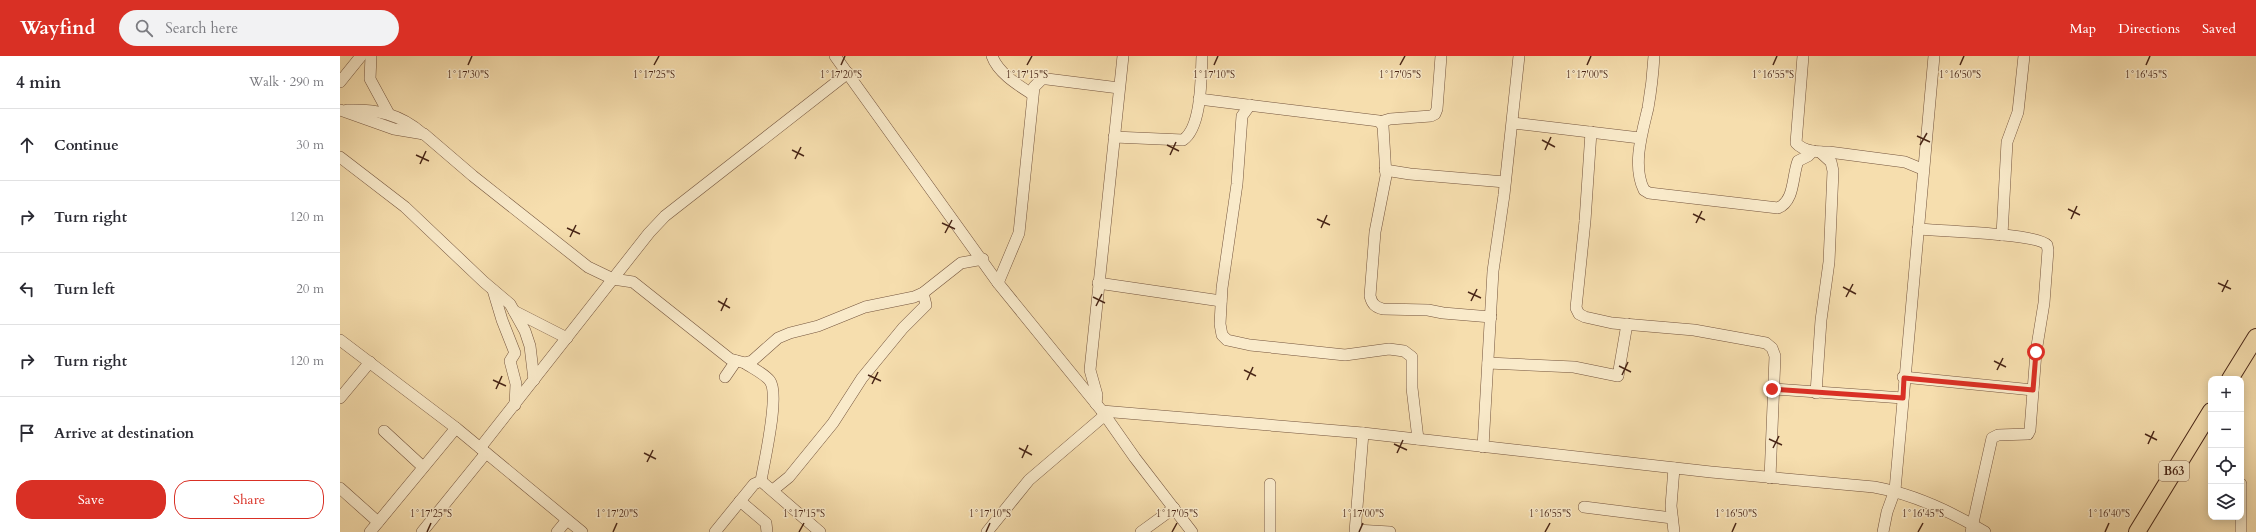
<!DOCTYPE html>
<html lang="en">
<head>
<meta charset="utf-8">
<style>
  body { margin:0; font-family:Cardo,serif; background:#f2f2f3; color:#2b2b33 }
  .controls { position:absolute; right:12px; bottom:12px; display:grid; overflow:hidden; border-radius:8px; box-shadow:0 2px 10px #0003 }
  .controls button { width:36px; height:36px; display:grid; place-items:center; padding:0; border:0; border-bottom:1px solid #e1e1e2; background:#fff; color:#2b2b33; font:20px sans-serif }
  .stop { position:absolute; width:12px; height:12px; margin:-9px; border:3px solid #d93025; border-radius:50%; background:#fff }
  .stop.end { background:#d93025; border-color:#fff; box-shadow:0 1px 4px #0008 }
  .list { margin:0; padding:0; list-style:none }
  h2 { display:flex; justify-content:space-between; align-items:center; height:52px; margin:0; padding:0 16px; font-size:17px }
  h2 small { font-size:13px; font-weight:400; color:#7c7c81 }
  .list li { display:grid; grid-template-columns:26px 1fr auto; gap:12px; align-items:center; box-sizing:border-box; height:72px; padding:0 16px; border-top:1px solid #e1e1e2 }
  .list b { display:block; font-size:15px; white-space:nowrap }
  .list em { font-size:13px; font-style:normal; color:#7c7c81 }
  .actions { display:flex; gap:8px; padding:12px 16px }
  .actions a { flex:1; padding:9px 0; border:1px solid #d93025; border-radius:16px; text-align:center; font-size:14px; color:#d93025 }
  .actions .main { background:#d93025; color:#fff }
  .icon { flex:none; width:22px; height:22px; fill:none; stroke:currentColor; stroke-width:2; stroke-linecap:round; stroke-linejoin:round }
  .map { position:relative; flex:none; width:1916px; height:476px; overflow:hidden }
  header { display:flex; align-items:center; gap:24px; box-sizing:border-box; height:56px; padding:0 20px; background:#d93025; color:#fff }
  header strong { font-size:19px }
  nav { display:flex; gap:22px; margin-inline-start:auto; font-size:14px }
  .search { width:280px; height:36px; background:#f2f2f3; display:flex; align-items:center; gap:10px; box-sizing:border-box; padding:0 14px; border-radius:22px; color:#7c7c81; font-size:15px }
  main { display:flex }
  aside { flex:1; background:#fff }
  .map>svg:first-child { display:block }
</style>
</head>
<body>
<header>
<strong>Wayfind</strong>
<div class="search"><svg class="icon" aria-label="search" viewBox="0 0 24 24"><circle cx="10" cy="10" r="6"/><path d="M15 15l6 6"/></svg>Search here</div>
<nav><a>Map</a><a>Directions</a><a>Saved</a></nav>
</header>
<main>
<aside>
<h2>4 min<small>Walk · 290 m</small></h2>
<ul class="list">
<li><svg class="icon" aria-label="ahead" viewBox="0 0 24 24"><path d="M12 20V5M6 11l6-6 6 6"/></svg><div><b>Continue</b></div><em>30 m</em></li>
<li><svg class="icon" aria-label="right" viewBox="0 0 24 24"><path d="M7 20v-9h11M14 6l5 5-5 5"/></svg><div><b>Turn right</b></div><em>120 m</em></li>
<li><svg class="icon" aria-label="left" viewBox="0 0 24 24"><path d="M17 20v-9H6M10 6l-5 5 5 5"/></svg><div><b>Turn left</b></div><em>20 m</em></li>
<li><svg class="icon" aria-label="right" viewBox="0 0 24 24"><path d="M7 20v-9h11M14 6l5 5-5 5"/></svg><div><b>Turn right</b></div><em>120 m</em></li>
<li><svg class="icon" aria-label="arrive" viewBox="0 0 24 24"><path d="M6 21V4h12l-3 4 3 4H6"/></svg><div><b>Arrive at destination</b></div></li>
</ul>
<div class="actions"><a class="main">Save</a><a>Share</a></div>
</aside>
<div class="map">
<svg width="1916" height="476" viewBox="0 0 1916 476">
  <rect width="100%" height="100%" fill="#f6deae"/>
  <filter id="stains"><feTurbulence type="fractalNoise" baseFrequency=".005" numOctaves="4"/><feColorMatrix values="0 0 0 0 .2 0 0 0 0 .09 0 0 0 0 .02 0 0 0 .5 -.17"/></filter>
  <radialGradient id="worn" r=".72"><stop offset=".6" stop-color="#630" stop-opacity="0"/><stop offset="1" stop-color="#630" stop-opacity=".3"/></radialGradient>
  <g fill="none" stroke-linecap="round" stroke-linejoin="round">
    <defs>
      <g id="minor">
        <polyline points="31,0 30,23 49,58"/>
        <polyline points="495,0 658,227 762,355 795,402 852,476"/>
        <path d="M 652,0 C 658,17 678,29 692,38"/>
        <path d="M 1314,0 C 1313,17 1311,35 1308,52 C 1302,77 1292,110 1304,134 L 1309,137 L 1438,152 C 1455,145 1452,120 1458,105 L 1468,100 L 1473,95"/>
        <path d="M 1463,0 L 1456,87 C 1464,96 1479,96 1489,96 L 1565,106 L 1582,113"/>
        <polyline points="0,26 21,0"/>
        <path d="M 859,43 L 1039,65 L 1043,70 L 1046,120 L 1035,176 L 1030,240 C 1032,248 1035,251 1043,253 L 1088,254 L 1103,257 L 1151,261"/>
        <polyline points="910,49 902,60 897,128 882,232 880,268 882,279 887,284 910,289 1005,299 1049,293 1064,295 1072,301 1072,332 1078,383"/>
        <polyline points="0,54 54,73 84,78 133,120 248,211 273,223 293,226 390,303 405,307 412,305 438,282 450,277 478,270 525,251 574,241 583,237 621,207 643,203"/>
        <path d="M 7,54 C 37,53 60,58 83,78"/>
        <polyline points="1040,66 1050,63 1091,60 1095,58 1097,53 1101,0"/>
        <polyline points="1173,67 1300,82"/>
        <polyline points="1251,76 1245,165 1236,252 1239,258 1245,261 1272,267 1354,274 1426,287 1432,292 1435,300 1430,422"/>
        <path d="M 774,81 L 843,84 C 862,71 861,21 862,0"/>
        <polyline points="0,101 65,151 144,226 170,248 185,275 190,290 194,324"/>
        <polyline points="1045,114 1070,118 1165,126"/>
        <path d="M 1578,173 C 1599,175 1696,177 1707,189 L 1708,194 L 1704,247 L 1696,296 L 1690,374 L 1688,378 L 1658,379 L 1652,382 L 1631,476"/>
        <polyline points="1662,179 1667,86 1678,56 1684,0"/>
        <polyline points="658,227 679,177 694,31 702,23 707,23 779,32"/>
        <polyline points="758,227 881,245"/>
        <polyline points="153,234 162,264 175,297 170,305 176,328 175,349"/>
        <polyline points="174,255 227,282"/>
        <polyline points="0,284 116,372 242,476"/>
        <path d="M 405,307 C 412,312 425,318 430,325 C 440,339 424,406 421,425"/>
        <polyline points="1148,307 1234,311 1278,320 1287,268"/>
        <polyline points="385,321 396,305"/>
        <polyline points="1563,321 1693,334"/>
        <polyline points="1433,333 1563,342"/>
        <polyline points="1476,337 1481,264 1489,206 1493,115 1491,106 1480,96"/>
        <polyline points="0,342 30,306"/>
        <polyline points="756,348 757,339 750,314 783,0"/>
        <path d="M 762,355 L 1023,377 L 1371,416 L 1534,431 C 1574,438 1610,455 1645,476"/>
        <polyline points="44,375 83,411"/>
        <polyline points="1143,391 1153,215 1164,139 1179,0"/>
        <polyline points="140,392 309,177 325,160 508,17"/>
        <polyline points="930,428 930,476"/>
        <polyline points="1901,428 1901,476"/>
        <polyline points="0,432 38,466"/>
        <polyline points="433,434 449,421 493,367 522,322 563,272 586,249 583,237"/>
        <polyline points="400,445 426,467 427,476"/>
        <polyline points="1244,451 1332,462"/>
        <polyline points="1016,474 1050,476"/>
        <polyline points="30,476 116,372"/>
        <polyline points="82,476 146,397"/>
        <polyline points="217,476 227,464"/>
        <polyline points="375,476 414,428 421,425 480,476"/>
        <polyline points="647,476 689,424 765,359"/>
        <polyline points="801,476 834,452"/>
        <polyline points="1015,476 1023,377"/>
        <polyline points="1334,476 1331,450 1334,412"/>
        <polyline points="1543,476 1547,456 1555,434 1594,0"/>
      </g>
      <g id="highway">
        <polyline points="1890,323 1916,281"/>
        <polyline points="1797,476 1871,355"/>
      </g>
    </defs>
    <use href="#minor" stroke="#74543d" stroke-width="12"/>
    <use href="#highway" stroke="#492617" stroke-width="18"/>
    <use href="#minor" stroke="#f9eaca" stroke-width="11"/>
    <use href="#highway" stroke="#f6deae" stroke-width="16"/>
  </g>
  <g fill="none" stroke-linecap="round" stroke-linejoin="round">
    <polyline stroke="#d93025" stroke-width="5" points="1432,333 1563,342 1564,322 1693,334 1696,296"/>
  </g>
  <path fill="none" stroke="#492617" stroke-width="1.5" d="M 128,9 L 132,0M 314,9 L 319,0M 501,9 L 505,0M 687,9 L 692,0M 874,9 L 878,0M 1060,9 L 1065,0M 1247,9 L 1251,0M 1433,9 L 1437,0M 1620,9 L 1624,0M 1806,9 L 1810,0M 1577,80 L 1590,86M 1202,84 L 1215,91M 827,89 L 839,95M 1580,89 L 1587,77M 452,94 L 464,100M 1205,94 L 1211,81M 76,99 L 89,105M 830,99 L 836,86M 455,103 L 461,91M 80,108 L 86,95M 1728,153 L 1740,159M 1353,158 L 1365,164M 977,163 L 990,169M 1731,163 L 1737,150M 602,167 L 615,173M 1356,167 L 1362,155M 227,172 L 240,178M 981,172 L 987,159M 605,177 L 612,164M 230,181 L 236,169M 1878,227 L 1891,233M 1503,231 L 1516,238M 1128,236 L 1141,242M 1882,236 L 1888,224M 753,241 L 765,247M 1506,241 L 1513,228M 378,245 L 390,252M 1131,245 L 1137,233M 756,250 L 762,238M 381,255 L 387,242M 1654,305 L 1666,311M 1279,310 L 1291,316M 904,314 L 916,320M 1657,314 L 1663,302M 528,319 L 541,325M 1282,319 L 1288,306M 153,324 L 166,330M 907,324 L 913,311M 532,328 L 538,316M 156,333 L 162,320M 1805,378 L 1817,384M 1429,383 L 1442,389M 1054,388 L 1067,394M 1808,388 L 1814,375M 679,392 L 692,399M 1433,392 L 1439,380M 304,397 L 316,403M 1057,397 L 1063,384M 682,402 L 688,389M 307,406 L 313,394M 87,476 L 91,467M 273,476 L 277,467M 459,476 L 464,467M 646,476 L 650,467M 832,476 L 837,467M 1019,476 L 1023,467M 1205,476 L 1210,467M 1392,476 L 1396,467M 1578,476 L 1583,467M 1765,476 L 1769,467"/>
  <g text-anchor="middle" dominant-baseline="central" stroke-width="3" stroke-linejoin="round" paint-order="stroke">
    <rect fill="#f9eaca" stroke="#7e614d" stroke-width="1" x="1819" y="405" width="30" height="20" rx="3"/>
    <g font-size="12" font-weight="bold" fill="#492617">
      <text x="1834" y="415">B63</text>
    </g>
  </g>
  <g font-size="10" text-anchor="middle" fill="#492617" stroke="#f9eaca" stroke-width="3" stroke-linejoin="round" paint-order="stroke">
    <text x="128" y="22">1°17'30"S</text>
    <text x="314" y="22">1°17'25"S</text>
    <text x="501" y="22">1°17'20"S</text>
    <text x="687" y="22">1°17'15"S</text>
    <text x="874" y="22">1°17'10"S</text>
    <text x="1060" y="22">1°17'05"S</text>
    <text x="1247" y="22">1°17'00"S</text>
    <text x="1433" y="22">1°16'55"S</text>
    <text x="1620" y="22">1°16'50"S</text>
    <text x="1806" y="22">1°16'45"S</text>
    <text x="91" y="461">1°17'25"S</text>
    <text x="277" y="461">1°17'20"S</text>
    <text x="464" y="461">1°17'15"S</text>
    <text x="650" y="461">1°17'10"S</text>
    <text x="837" y="461">1°17'05"S</text>
    <text x="1023" y="461">1°17'00"S</text>
    <text x="1210" y="461">1°16'55"S</text>
    <text x="1396" y="461">1°16'50"S</text>
    <text x="1583" y="461">1°16'45"S</text>
    <text x="1769" y="461">1°16'40"S</text>
  </g>
  <rect width="100%" height="100%" filter="url(#stains)"/>
  <rect width="100%" height="100%" fill="url(#worn)"/>
</svg>
<div class="controls">
<button>+</button>
<button>−</button>
<button><svg class="icon" aria-label="locate" viewBox="0 0 24 24"><circle cx="12" cy="12" r="6"/><path d="M12 2v4M12 18v4M2 12h4M18 12h4"/></svg></button>
<button><svg class="icon" aria-label="layers" viewBox="0 0 24 24"><path d="M12 4l9 5-9 5-9-5zM3 14l9 5 9-5"/></svg></button>
</div>
<div class="stop" style="left:1696px;top:296px"></div>
<div class="stop end" style="left:1432px;top:333px"></div>
</div>
</main>
</body>
</html>
